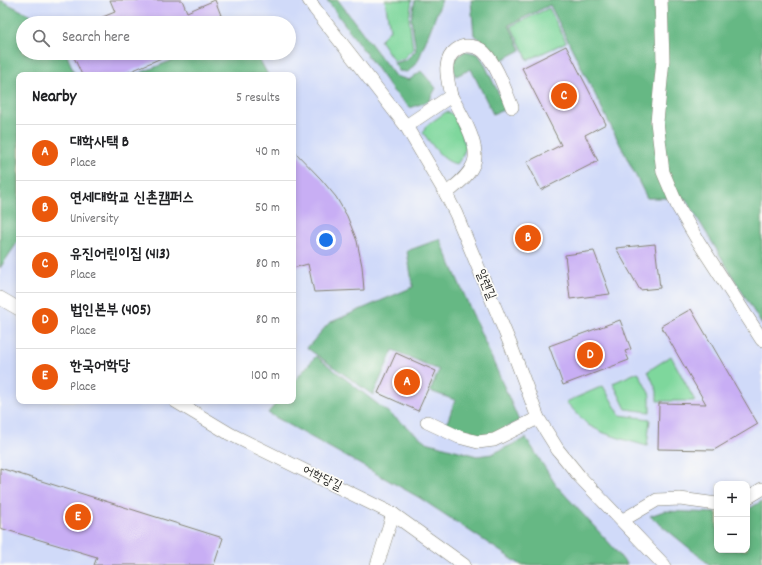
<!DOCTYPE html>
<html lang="en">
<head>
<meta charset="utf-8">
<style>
  body { margin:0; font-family:Dekko,"Poor Story",sans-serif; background:#f6f6f6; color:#202124 }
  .controls { position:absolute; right:12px; bottom:12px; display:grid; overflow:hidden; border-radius:8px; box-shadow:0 2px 6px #0003 }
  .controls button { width:36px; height:36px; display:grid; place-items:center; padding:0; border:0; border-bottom:1px solid #e0e0e0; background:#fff; color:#202124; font:20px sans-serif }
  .you { position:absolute; left:326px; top:240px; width:14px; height:14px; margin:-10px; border:3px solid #fff; border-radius:50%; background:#1a73e8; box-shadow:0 0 0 6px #1a73e833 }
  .badge { display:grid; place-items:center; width:26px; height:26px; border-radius:50%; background:#ea580c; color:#fff; font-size:13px; font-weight:700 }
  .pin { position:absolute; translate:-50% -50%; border:2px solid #fff; box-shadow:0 1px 4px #0006 }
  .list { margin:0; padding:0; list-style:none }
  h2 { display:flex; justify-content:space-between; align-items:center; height:52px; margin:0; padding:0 16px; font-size:17px }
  h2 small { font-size:13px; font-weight:400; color:#757577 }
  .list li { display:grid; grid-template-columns:26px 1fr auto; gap:12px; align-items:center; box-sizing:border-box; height:56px; padding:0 16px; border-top:1px solid #e0e0e0 }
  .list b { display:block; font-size:15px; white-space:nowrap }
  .list p { margin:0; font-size:13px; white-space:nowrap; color:#757577 }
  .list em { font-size:13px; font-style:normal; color:#757577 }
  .icon { flex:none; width:22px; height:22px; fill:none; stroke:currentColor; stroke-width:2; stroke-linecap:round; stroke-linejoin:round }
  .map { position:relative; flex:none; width:762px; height:565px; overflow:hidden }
  .search { position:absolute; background:#fff; box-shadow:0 2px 6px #0003; left:16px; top:16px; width:280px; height:44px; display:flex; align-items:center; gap:10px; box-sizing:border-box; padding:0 14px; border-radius:22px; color:#757577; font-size:15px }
  .panel { position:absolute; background:#fff; box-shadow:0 2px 6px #0003; left:16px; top:72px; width:280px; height:332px; border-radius:8px }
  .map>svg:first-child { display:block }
</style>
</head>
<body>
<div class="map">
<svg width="762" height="565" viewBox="0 0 762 565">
  <rect width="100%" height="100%" fill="#fdfcf7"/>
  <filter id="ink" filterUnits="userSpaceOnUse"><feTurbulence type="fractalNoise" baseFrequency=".025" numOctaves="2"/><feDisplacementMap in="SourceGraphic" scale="8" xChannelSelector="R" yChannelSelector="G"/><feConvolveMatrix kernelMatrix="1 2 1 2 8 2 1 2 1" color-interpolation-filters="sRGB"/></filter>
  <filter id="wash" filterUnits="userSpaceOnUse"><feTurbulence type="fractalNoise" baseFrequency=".012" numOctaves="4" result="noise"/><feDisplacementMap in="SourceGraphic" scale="16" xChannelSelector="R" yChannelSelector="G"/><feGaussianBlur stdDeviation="0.9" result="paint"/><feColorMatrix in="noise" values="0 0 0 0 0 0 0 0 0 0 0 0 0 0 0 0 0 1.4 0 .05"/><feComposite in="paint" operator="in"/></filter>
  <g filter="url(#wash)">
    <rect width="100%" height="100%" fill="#ede7ca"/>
    <path fill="#d0daf9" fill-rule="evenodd" d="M 0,0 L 762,0 L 762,565 L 0,565 ZM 23,23 L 289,23 L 289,53 L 23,53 ZM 19,75 L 293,75 L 293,401 L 19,401 ZM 717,484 L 747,484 L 747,550 L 717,550 Z"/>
    <g fill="#7ed79c" stroke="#4d7a5c">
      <polygon points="385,0 412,0 409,19 413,49 404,58 394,61 380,40 390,30"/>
      <polygon points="549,8 566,42 528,60 511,26"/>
      <path d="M 446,112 L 451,113 L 455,117 L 466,147 L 462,157 L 457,164 C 442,162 432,144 423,133 L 426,126 Z"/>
      <polygon points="671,356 695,401 657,401 657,391 648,371"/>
      <polygon points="638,372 650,395 650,412 626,409 613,383"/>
      <polygon points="603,386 620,415 650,419 647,446 622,439 604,433 588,425 566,402"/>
    </g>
    <g fill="#66b884" stroke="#416a50">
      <polygon points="0,0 46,23 23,23 23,53 66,53 75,75 19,75 19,240 0,268"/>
      <polygon points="327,0 338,0 395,76 409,80 421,71 436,88 429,101 410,108 393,91"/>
      <polygon points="415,0 442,0 418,61 408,72 399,71 394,63 406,60 416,50 411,19"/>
      <path d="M 471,0 L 762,0 L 762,325 L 709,237 L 685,198 L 647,198 L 550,5 L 509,25 L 521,50 L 498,62 C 490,50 486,43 474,35 Z"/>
      <polygon points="465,51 478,54 483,61 506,109 493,114 471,69 456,76 455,75 453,65 457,57"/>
      <polygon points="191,53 256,53 268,75 135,75"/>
      <polygon points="440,239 519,421 495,434 471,436 446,426 455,400 430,391 439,370 393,350 373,395 307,348 329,323 413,287 407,251"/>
      <polygon points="316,356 426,442 477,456 492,454 526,438 556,485 612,546 627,565 521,565 420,498 268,413 278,401 293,401 293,383"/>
      <polygon points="762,501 762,565 710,565 650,516 664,511 717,513 717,550 747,550 747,510"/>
    </g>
    <g id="blocks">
      <g fill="#c8aef4">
        <polygon points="110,0 182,0 187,12 215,0 224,23 88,23 115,12"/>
        <polygon points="566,46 606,124 585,135 598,161 541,190 527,162 561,145 522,68"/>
        <polygon points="72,53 173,53 122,75 82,75"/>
        <polygon points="293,150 321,179 336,197 347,216 357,241 362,266 364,290 314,292 308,264 293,268"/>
        <polygon points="655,244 660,288 640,290 616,248"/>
        <polygon points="594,251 610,294 570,299 565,255"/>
        <polygon points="691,309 758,424 714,450 658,449 659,403 706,404 661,326"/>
        <polygon points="620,320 631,349 625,351 629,360 563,385 549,346"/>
        <polygon points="396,353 436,371 418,411 378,393"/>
        <polygon points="0,468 223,538 214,565 94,565 97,557 0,528"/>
      </g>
    </g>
  </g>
  <g filter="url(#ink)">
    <use href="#blocks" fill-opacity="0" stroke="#848273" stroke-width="1"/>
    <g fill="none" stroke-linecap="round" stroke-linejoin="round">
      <defs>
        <g id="lane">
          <polyline points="309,0 315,9 406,126 446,194 456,214 511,346 538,418 558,450 580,477 664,565"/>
          <polyline points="661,0 663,60 657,122 663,172 678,207 698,241 762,340"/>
          <path d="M 451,96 C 448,80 441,61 456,50 C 460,47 462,46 467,46 C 473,46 479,47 484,52 C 497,65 505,90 512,107"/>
          <path d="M 406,126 L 451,96 C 460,112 482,147 473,165 C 468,177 456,185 446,194"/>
          <polyline points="0,298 19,309"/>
          <polyline points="175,401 230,434 393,514 464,565"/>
          <polyline points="427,422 459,437 478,442 494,440 538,418"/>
          <polyline points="747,498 762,489"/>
          <polyline points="623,520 657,500 680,499 717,504"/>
          <polyline points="377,565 393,514"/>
        </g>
      </defs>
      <use href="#lane" stroke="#848273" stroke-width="14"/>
      <use href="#lane" stroke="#fff" stroke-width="13"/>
    </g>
  </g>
  <g text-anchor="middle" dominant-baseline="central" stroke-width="3.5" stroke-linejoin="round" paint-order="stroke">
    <g font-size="13" fill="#1c1c1c" stroke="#fdfcf7">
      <text transform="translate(485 285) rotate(67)">알렌길</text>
      <text transform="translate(322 479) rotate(26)">어학당길</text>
    </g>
  </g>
</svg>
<div class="controls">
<button>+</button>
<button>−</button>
</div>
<div class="you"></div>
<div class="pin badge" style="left:407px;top:382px">A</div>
<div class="pin badge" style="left:528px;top:238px">B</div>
<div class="pin badge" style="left:564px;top:96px">C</div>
<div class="pin badge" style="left:590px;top:355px">D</div>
<div class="pin badge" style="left:78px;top:517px">E</div>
<div class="search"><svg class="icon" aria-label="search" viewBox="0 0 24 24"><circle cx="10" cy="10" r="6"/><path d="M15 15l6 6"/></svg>Search here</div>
<section class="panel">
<h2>Nearby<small>5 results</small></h2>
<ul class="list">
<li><span class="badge">A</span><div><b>대학사택 B</b><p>Place</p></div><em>40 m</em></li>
<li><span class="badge">B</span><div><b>연세대학교 신촌캠퍼스</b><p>University</p></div><em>50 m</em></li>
<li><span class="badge">C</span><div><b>유진어린이집 (413)</b><p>Place</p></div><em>80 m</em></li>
<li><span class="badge">D</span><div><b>법인본부 (405)</b><p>Place</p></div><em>80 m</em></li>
<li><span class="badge">E</span><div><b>한국어학당</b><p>Place</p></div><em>100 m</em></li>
</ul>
</section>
</div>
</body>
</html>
